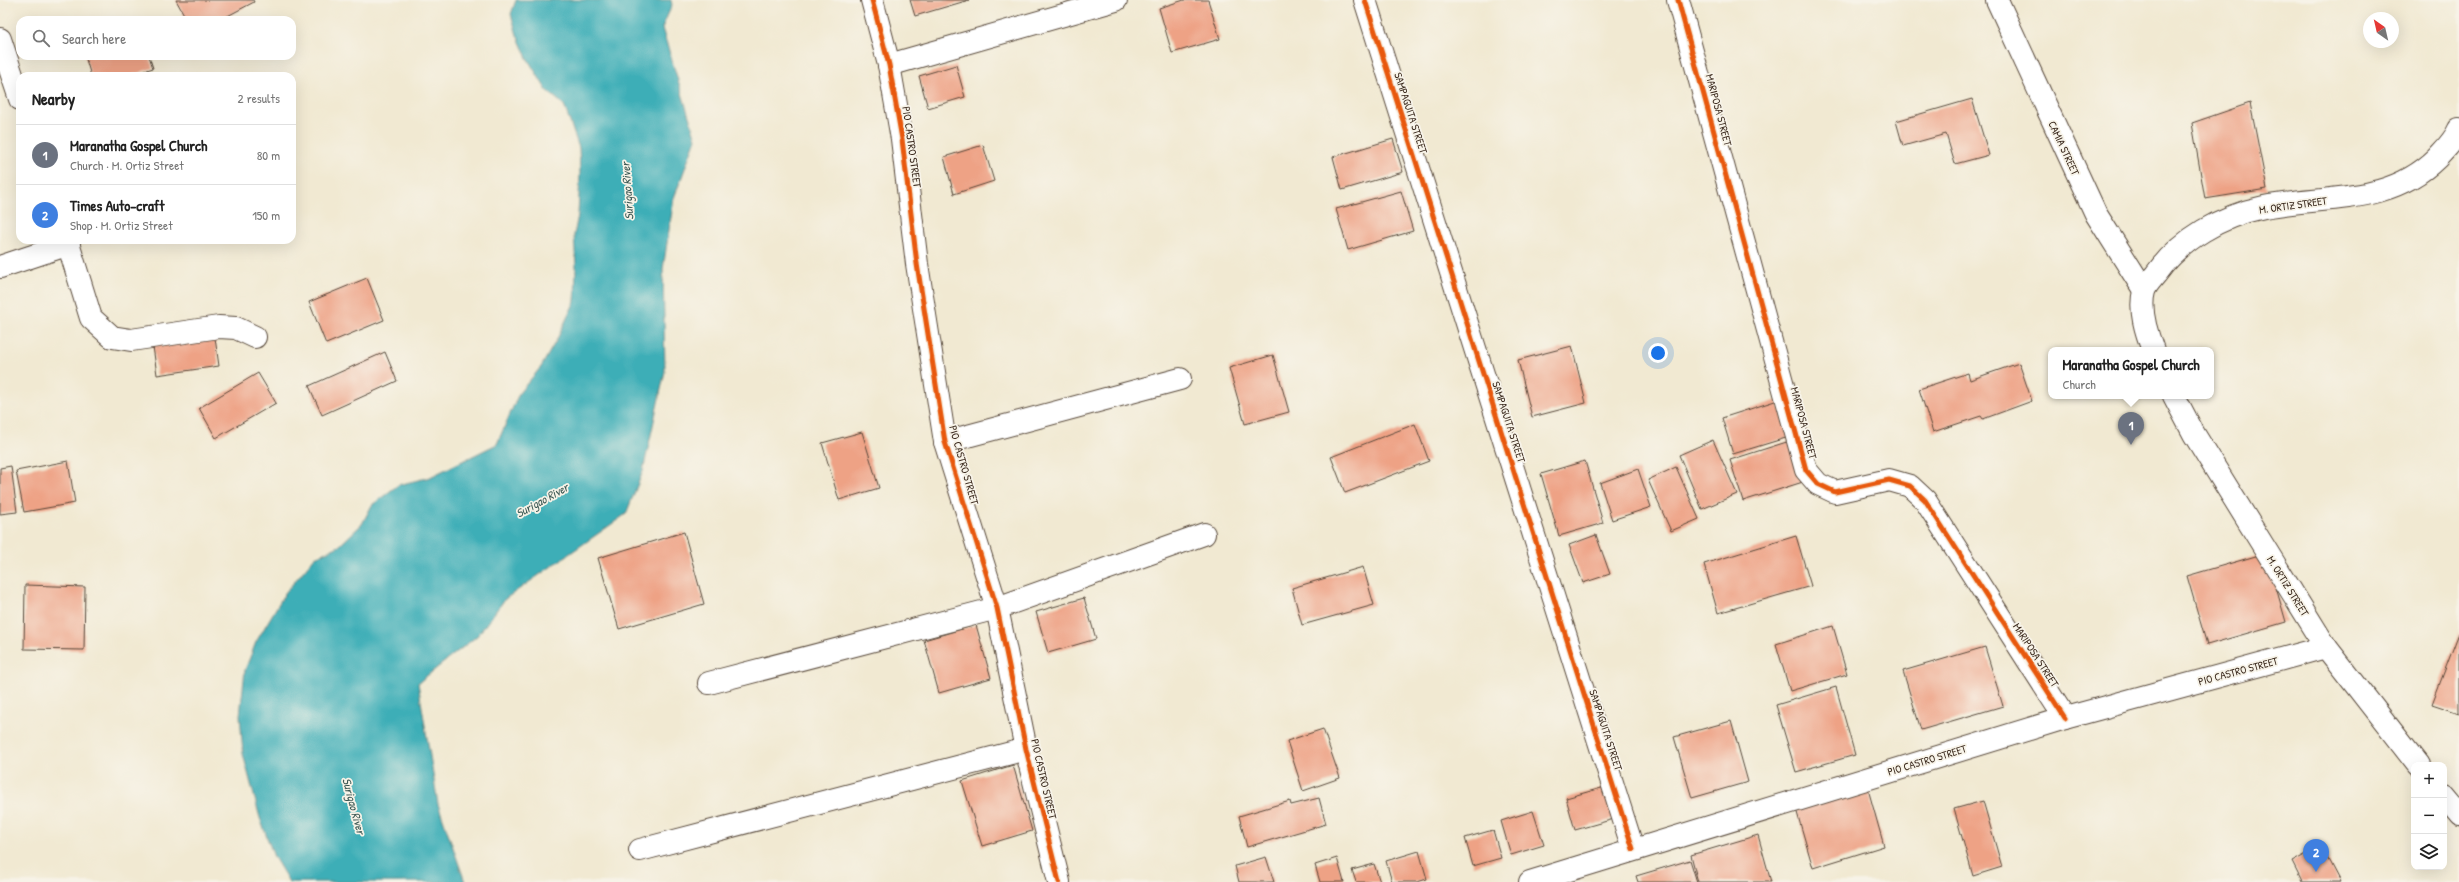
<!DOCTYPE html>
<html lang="en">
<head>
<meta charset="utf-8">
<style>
  body { margin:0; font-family:"Patrick Hand",sans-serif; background:#f6f6f6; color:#222 }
  .controls { position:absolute; right:12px; bottom:12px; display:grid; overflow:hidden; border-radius:8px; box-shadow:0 4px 16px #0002 }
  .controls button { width:36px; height:36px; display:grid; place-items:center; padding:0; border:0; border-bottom:1px solid #e0e0e0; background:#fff; color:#222; font:20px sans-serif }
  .compass { position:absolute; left:2363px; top:12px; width:36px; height:36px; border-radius:50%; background:#fff; box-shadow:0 4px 16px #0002; rotate:326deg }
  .you { position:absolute; left:1658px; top:353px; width:14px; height:14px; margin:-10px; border:3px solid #fff; border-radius:50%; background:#1a73e8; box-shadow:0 0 0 6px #1a73e833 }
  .badge { display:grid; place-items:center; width:26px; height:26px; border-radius:50%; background:#2563eb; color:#fff; font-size:13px; font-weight:700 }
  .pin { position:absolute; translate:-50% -33px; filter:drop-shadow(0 1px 2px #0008) }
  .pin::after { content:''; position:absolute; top:21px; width:14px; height:12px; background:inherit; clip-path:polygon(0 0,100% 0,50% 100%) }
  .popup { position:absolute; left:2048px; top:347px; width:166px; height:52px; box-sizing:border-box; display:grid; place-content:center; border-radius:8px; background:#fff; filter:drop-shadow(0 1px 3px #0005); font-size:13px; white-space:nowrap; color:#767676 }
  .popup b { font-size:15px; color:#222 }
  .popup::after { content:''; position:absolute; left:50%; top:100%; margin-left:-8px; border:8px solid transparent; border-top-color:#fff }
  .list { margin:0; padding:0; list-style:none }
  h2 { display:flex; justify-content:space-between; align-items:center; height:52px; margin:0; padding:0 16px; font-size:17px }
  h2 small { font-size:13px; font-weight:400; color:#767676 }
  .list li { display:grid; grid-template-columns:26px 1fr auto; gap:12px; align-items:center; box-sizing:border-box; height:60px; padding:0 16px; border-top:1px solid #e0e0e0 }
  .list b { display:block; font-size:15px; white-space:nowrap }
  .list p { margin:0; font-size:13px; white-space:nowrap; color:#767676 }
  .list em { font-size:13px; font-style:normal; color:#767676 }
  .icon { flex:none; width:22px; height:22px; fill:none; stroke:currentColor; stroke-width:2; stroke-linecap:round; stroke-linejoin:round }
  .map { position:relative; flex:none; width:2459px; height:882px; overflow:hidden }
  .search { position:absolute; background:#fff; box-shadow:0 4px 16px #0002; left:16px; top:16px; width:280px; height:44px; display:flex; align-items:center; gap:10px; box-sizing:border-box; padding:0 14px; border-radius:12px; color:#767676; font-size:15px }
  .panel { position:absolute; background:#fff; box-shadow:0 4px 16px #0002; left:16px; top:72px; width:280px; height:172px; border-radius:12px }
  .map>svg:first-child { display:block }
</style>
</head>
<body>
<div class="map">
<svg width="2459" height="882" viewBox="0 0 2459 882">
  <rect width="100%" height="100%" fill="#f7f3e8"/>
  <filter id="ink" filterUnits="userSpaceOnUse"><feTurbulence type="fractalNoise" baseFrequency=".025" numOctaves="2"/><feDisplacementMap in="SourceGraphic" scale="8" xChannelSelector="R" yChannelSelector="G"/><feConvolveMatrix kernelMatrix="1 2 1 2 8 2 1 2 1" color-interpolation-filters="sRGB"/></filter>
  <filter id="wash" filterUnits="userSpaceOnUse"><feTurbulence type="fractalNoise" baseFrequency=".012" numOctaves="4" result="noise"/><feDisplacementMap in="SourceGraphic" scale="16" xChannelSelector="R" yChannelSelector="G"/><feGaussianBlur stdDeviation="0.9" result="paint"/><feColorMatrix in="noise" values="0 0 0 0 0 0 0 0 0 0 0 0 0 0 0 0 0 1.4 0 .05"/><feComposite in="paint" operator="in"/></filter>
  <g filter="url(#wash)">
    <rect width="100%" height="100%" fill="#f1e9d2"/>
    <polygon fill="#3daeb7" stroke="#3c6c6a" points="516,0 671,0 672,5 662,28 696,139 674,198 663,269 665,371 643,471 626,514 505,599 477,636 418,683 438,804 465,882 289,882 274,857 260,818 243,754 240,715 245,670 256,642 285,593 315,557 339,546 362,524 372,505 398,485 430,477 497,444 519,393 541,367 557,339 575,301 576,267 574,235 578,215 580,173 579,148 564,105 547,91 527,58 517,35 511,14"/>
    <g id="blocks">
      <g fill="#eea285">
        <polygon points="176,0 253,0 254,2 220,20 187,20"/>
        <polygon points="910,0 969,0 915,16"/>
        <polygon points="1184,0 1208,0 1220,39 1172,53 1159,8"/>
        <polygon points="85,56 149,56 153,68 129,76 91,76"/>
        <polygon points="956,65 965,97 928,108 919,76"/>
        <polygon points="1972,99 1989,155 1955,164 1946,134 1903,146 1896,121"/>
        <polygon points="2250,103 2267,189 2205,199 2192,123"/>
        <polygon points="1393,139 1403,172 1342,190 1333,157"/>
        <polygon points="983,145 994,181 954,194 944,157"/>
        <polygon points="1401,191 1413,231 1348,250 1336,209"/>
        <polygon points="367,278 384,320 326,344 309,302"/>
        <polygon points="214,331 219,366 157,375 152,339"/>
        <polygon points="1572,346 1586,403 1532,417 1518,360"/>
        <polygon points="385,352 397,381 322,415 309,386"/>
        <polygon points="1273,355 1289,412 1245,424 1229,368"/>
        <polygon points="2019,363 2032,401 1983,419 1981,416 1933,432 1919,389 1968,373 1970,380"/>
        <polygon points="258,373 276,403 216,438 199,408"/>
        <polygon points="1778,400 1789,437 1733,454 1722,418"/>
        <polygon points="1415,424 1429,461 1345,493 1331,457"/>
        <polygon points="862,432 879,488 839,500 822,443"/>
        <polygon points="1713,440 1737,494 1702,509 1679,455"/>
        <polygon points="1793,440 1806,481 1743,501 1730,460"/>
        <polygon points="68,461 75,503 24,512 16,471"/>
        <polygon points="1585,461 1603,523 1559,536 1541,474"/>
        <polygon points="11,466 17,512 0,514 0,468"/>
        <polygon points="1676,467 1699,519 1671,531 1648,480"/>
        <polygon points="1638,469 1651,507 1612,520 1600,483"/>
        <polygon points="684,532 704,604 619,629 598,558"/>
        <polygon points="1596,535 1610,574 1583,583 1569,545"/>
        <polygon points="1796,536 1811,586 1718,613 1704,564"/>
        <polygon points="2266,553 2286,622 2207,645 2187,576"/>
        <polygon points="1363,567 1374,605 1302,625 1292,588"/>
        <polygon points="25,585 85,587 84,650 24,649"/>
        <polygon points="1084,598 1096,639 1048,653 1036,612"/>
        <polygon points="976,625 991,678 939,693 924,640"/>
        <polygon points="1833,626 1847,674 1790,691 1776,644"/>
        <polygon points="2459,633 2459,713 2432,704"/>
        <polygon points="1985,647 2003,706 1921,730 1903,671"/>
        <polygon points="1836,687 1855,755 1796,772 1776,705"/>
        <polygon points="1731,721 1748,782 1692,798 1674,737"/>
        <polygon points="1323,729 1340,778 1303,791 1287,741"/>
        <polygon points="1013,765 1032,831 982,846 962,781"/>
        <polygon points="1605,787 1614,819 1575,830 1566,798"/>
        <polygon points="1868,789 1884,846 1813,868 1796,809"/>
        <polygon points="1319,798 1326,824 1247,847 1239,816 1290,801 1291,805"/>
        <polygon points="1983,801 2002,867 1973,876 1954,809"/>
        <polygon points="1533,811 1544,845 1511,855 1501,821"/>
        <polygon points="1493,830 1501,858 1473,866 1465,838"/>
        <polygon points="1758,835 1771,882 1698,882 1691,855"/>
        <polygon points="2321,846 2340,882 2302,882 2292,862"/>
        <polygon points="1419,851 1427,879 1417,882 1392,882 1386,861"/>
        <polygon points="1266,857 1274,882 1239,882 1235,866"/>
        <polygon points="1337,858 1344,882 1320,882 1315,865"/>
        <polygon points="1690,860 1697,882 1638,882 1636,876"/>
        <polygon points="1374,864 1380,882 1356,882 1352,870"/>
      </g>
    </g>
  </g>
  <g filter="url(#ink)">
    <use href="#blocks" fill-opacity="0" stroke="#564739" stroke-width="1"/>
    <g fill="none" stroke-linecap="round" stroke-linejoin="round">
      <defs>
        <g id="street">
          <polyline points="872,0 889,65 902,139 917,264 945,442 997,608 1026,749 1059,882"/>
          <polyline points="1365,0 1633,849"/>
          <polyline points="1678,0 1806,470 1818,484 1835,492 1889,480 1910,486 1925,500 2065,718"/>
          <polyline points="1997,0 2096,214 2144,290"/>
          <polyline points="0,39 20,99"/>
          <polyline points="889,65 1116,0"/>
          <polyline points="67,240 91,318 112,337 131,340 219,327 236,328 255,337"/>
          <polyline points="0,267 69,244"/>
          <polyline points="945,442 1180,379"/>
          <polyline points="709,683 997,608 1204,534"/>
          <polyline points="640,850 1026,749"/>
          <polyline points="1530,882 2065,718 2326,647"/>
        </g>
        <g id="secondary">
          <path d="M 2153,350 C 2146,332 2139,310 2144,291 C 2146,285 2152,279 2156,274 C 2181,239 2221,216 2264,207 C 2326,195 2388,206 2437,158 C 2446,148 2454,141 2459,129"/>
          <polyline points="2174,396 2194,434 2326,647 2418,765"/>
          <polyline points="2444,796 2459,814"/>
        </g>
      </defs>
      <use href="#street" stroke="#564739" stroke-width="24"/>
      <use href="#secondary" stroke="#564739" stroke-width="24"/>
      <use href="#street" stroke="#fff" stroke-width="22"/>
      <use href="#secondary" stroke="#fff" stroke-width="22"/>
      <defs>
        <g id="cycleway">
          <polyline points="872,0 889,65 902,139 917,264 945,442 997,608 1026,749 1059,882"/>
          <polyline points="1365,0 1633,849"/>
          <polyline points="1678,0 1806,470 1818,484 1835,492 1889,480 1910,486 1925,500 2065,718"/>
        </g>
      </defs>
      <use href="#cycleway" stroke="#f7f3e8" stroke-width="8"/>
      <use href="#cycleway" stroke="#e8590c" stroke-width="5"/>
    </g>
  </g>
  <g text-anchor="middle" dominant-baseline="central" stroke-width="3.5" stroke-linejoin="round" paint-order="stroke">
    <g font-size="11" fill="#3b2a1e" stroke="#f7f3e8">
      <text transform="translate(1719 110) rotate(75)">MARIPOSA STREET</text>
      <text transform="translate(1411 113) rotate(72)">SAMPAGUITA STREET</text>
      <text transform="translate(912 147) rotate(82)">PIO CASTRO STREET</text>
      <text transform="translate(2064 148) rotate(65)">CAMIA STREET</text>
      <text transform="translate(2293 205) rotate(-8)">M. ORTIZ STREET</text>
      <text transform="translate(1509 422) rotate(72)">SAMPAGUITA STREET</text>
      <text transform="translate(1804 423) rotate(75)">MARIPOSA STREET</text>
      <text transform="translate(964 465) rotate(74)">PIO CASTRO STREET</text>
      <text transform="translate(2288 586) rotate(58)">M. ORTIZ STREET</text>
      <text transform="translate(2036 655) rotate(57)">MARIPOSA STREET</text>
      <text transform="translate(2238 671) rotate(-15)">PIO CASTRO STREET</text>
      <text transform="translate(1606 730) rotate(72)">SAMPAGUITA STREET</text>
      <text transform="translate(1927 760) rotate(-17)">PIO CASTRO STREET</text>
      <text transform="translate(1044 779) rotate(77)">PIO CASTRO STREET</text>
    </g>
    <g font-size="12" font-style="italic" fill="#3c5854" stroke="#f7f3e8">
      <text transform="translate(627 191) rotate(-94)">Surigao River</text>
      <text transform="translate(542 500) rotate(-29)">Surigao River</text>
      <text transform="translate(354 806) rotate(75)">Surigao River</text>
    </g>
  </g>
</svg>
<div class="controls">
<button>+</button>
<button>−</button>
<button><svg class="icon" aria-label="layers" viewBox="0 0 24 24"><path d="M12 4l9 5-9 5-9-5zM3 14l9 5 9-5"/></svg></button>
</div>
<svg class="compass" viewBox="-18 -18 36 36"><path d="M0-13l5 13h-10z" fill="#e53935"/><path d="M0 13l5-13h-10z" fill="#767676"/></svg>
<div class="you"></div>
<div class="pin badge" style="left:2131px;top:445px;background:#6b7280">1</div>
<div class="popup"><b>Maranatha Gospel Church</b>Church</div>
<div class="pin badge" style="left:2316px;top:872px;background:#3f7fe0">2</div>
<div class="search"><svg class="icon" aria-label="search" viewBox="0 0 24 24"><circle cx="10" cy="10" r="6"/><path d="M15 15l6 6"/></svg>Search here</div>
<section class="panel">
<h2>Nearby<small>2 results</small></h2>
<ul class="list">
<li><span class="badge" style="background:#6b7280">1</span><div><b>Maranatha Gospel Church</b><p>Church · M. Ortiz Street</p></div><em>80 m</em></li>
<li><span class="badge" style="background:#3f7fe0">2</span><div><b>Times Auto-craft</b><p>Shop · M. Ortiz Street</p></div><em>150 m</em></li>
</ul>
</section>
</div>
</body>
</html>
